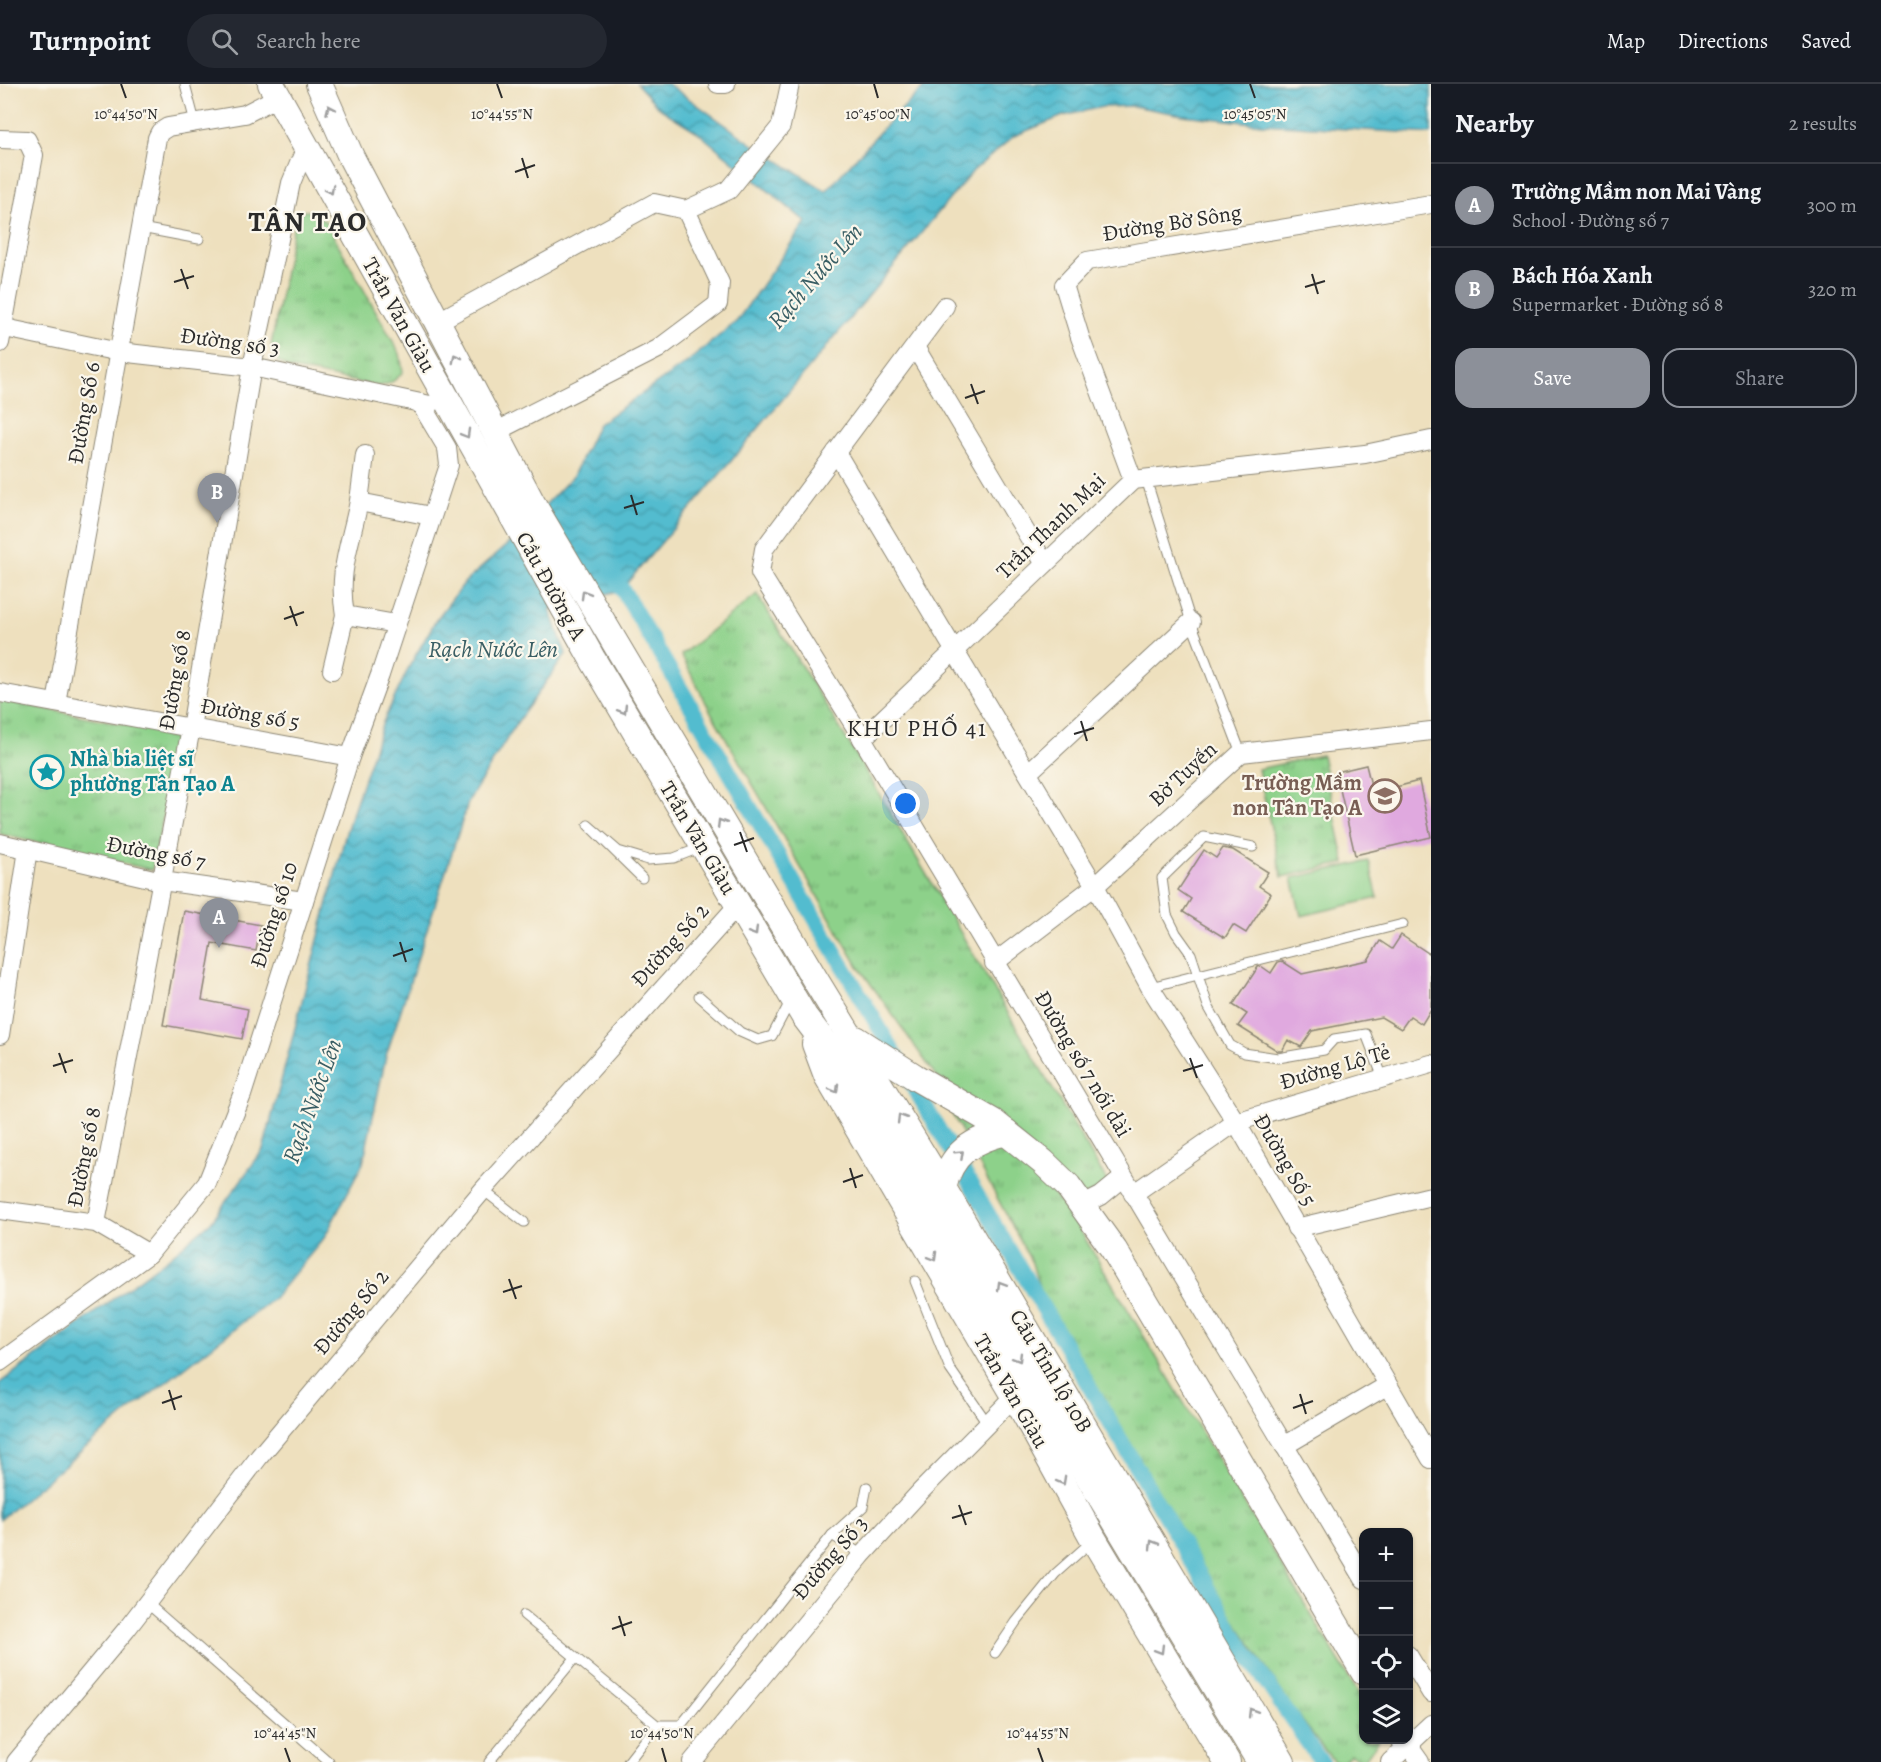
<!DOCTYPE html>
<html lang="en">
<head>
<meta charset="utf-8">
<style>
  body { margin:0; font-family:Alegreya,serif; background:#242831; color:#f1f3f6 }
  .controls { position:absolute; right:18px; bottom:18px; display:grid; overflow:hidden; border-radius:12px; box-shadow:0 2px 4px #0004 }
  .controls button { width:54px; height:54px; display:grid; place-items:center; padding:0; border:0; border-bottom:2px solid #363941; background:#171b24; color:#f1f3f6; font:30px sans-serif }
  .you { position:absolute; left:906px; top:720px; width:21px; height:21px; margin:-15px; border:4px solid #fff; border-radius:50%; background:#1a73e8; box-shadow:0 0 0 9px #1a73e833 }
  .badge { display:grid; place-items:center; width:39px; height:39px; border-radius:50%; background:#8c9099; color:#fff; font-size:20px; font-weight:700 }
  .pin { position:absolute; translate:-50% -50px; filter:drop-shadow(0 2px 3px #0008) }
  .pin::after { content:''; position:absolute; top:32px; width:21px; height:18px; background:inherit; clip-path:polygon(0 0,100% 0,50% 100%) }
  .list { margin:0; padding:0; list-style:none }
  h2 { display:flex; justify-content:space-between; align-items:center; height:78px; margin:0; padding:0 24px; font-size:26px }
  h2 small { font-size:20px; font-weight:400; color:#9ea1a6 }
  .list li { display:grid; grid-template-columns:39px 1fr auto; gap:18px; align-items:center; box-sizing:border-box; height:84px; padding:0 24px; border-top:2px solid #363941 }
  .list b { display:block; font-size:22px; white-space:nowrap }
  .list p { margin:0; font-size:20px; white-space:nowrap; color:#9ea1a6 }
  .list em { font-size:20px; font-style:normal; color:#9ea1a6 }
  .actions { display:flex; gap:12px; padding:18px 24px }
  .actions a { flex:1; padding:14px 0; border:2px solid #8c9099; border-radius:18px; text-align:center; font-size:21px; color:#8c9099 }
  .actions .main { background:#8c9099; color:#fff }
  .icon { flex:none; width:33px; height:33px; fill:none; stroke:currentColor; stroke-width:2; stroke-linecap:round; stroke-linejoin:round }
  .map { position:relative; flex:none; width:1431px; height:1678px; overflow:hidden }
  header { display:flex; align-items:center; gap:36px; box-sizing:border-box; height:84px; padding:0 30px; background:#171b24; border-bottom:2px solid #363941 }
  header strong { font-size:28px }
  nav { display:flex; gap:33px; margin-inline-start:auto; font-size:21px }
  .search { width:420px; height:54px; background:#242831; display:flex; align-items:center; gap:15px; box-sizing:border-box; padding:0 21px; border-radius:33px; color:#9ea1a6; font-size:22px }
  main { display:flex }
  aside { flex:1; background:#171b24 }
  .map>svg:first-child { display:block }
</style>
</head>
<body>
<header>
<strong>Turnpoint</strong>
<div class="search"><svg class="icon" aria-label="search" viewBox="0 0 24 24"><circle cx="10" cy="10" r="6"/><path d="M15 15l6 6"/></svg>Search here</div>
<nav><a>Map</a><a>Directions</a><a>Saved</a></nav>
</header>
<main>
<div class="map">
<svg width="1431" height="1678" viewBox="0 0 1431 1678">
  <defs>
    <pattern id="park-tufts" width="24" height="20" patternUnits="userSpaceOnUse" patternTransform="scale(1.5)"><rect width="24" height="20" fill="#8dd18a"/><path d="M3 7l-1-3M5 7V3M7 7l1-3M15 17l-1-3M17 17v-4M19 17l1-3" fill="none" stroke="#73aa71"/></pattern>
    <pattern id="water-waves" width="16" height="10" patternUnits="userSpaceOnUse" patternTransform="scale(1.5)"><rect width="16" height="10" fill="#52bccf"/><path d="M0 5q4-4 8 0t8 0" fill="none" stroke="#4499a8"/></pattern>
  </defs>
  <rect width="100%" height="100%" fill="#fbf7ec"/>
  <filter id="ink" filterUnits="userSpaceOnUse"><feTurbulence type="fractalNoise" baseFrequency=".0167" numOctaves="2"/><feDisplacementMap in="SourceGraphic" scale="12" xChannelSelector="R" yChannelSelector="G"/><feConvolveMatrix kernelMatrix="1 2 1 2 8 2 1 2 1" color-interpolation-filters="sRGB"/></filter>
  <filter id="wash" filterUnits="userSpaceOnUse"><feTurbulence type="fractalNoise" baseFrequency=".008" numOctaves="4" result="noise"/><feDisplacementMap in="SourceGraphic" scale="24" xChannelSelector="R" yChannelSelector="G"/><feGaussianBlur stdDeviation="1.35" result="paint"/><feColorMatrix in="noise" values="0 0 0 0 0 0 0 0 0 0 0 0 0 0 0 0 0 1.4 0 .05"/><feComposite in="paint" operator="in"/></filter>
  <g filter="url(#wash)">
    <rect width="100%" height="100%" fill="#eee0be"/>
    <polygon fill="#8dd18a" stroke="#5c7e5a" stroke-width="1.5" points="1369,777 1378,814 1301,832 1292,794"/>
    <g fill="url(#park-tufts)" stroke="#5c7e5a" stroke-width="1.5">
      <path d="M 303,127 L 311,127 L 325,137 L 400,270 L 403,288 C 395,297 389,301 377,302 L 288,284 L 275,275 L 271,262 L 295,134 Z"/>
      <polygon points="757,510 852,664 1108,1099 1085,1113 936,992 858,882 713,632 681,571"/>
      <polygon points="0,616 180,651 152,786 0,750"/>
      <polygon points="1322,671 1345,779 1282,793 1258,685"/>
      <polygon points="949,1024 969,1030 1018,1074 1044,1098 1074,1136 1363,1617 1364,1656 1379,1656 1363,1678 1351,1670 1343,1678 1334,1678 1293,1625 1233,1534 1039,1203 1032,1179"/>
    </g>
    <polygon fill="url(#water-waves)" stroke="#3e747d" stroke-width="1.5" points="637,0 668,0 755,62 826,107 884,43 927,0 1431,0 1431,50 1262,40 1183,31 1133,22 1102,23 1063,32 1014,52 973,87 732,376 621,506 550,525 566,570 516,640 469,716 386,972 363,1079 324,1154 274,1214 124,1331 0,1436 0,1299 168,1174 211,1138 263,1066 347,745 383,638 410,581 436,536 465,498 508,460 573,392 598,340 686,279 737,237 806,138 696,47 659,24"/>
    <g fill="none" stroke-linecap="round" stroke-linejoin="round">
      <polyline stroke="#52bccf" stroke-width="16" points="611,486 1240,1560 1321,1678"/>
    </g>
    <g id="blocks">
      <g fill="#e0a9df">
        <polygon points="1366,681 1373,709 1419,697 1431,753 1355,771 1336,688"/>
        <polygon points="1223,764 1233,766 1268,788 1259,802 1271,810 1246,849 1233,841 1225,854 1183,828 1191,815 1178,806 1204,766 1216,774"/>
        <polygon points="184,827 261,841 256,867 212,859 202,916 248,925 242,955 163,941"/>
        <polygon points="1401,851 1431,871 1431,925 1422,940 1410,932 1401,945 1381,933 1312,947 1301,963 1288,956 1282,967 1278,967 1238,942 1247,930 1233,921 1258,883 1261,882 1271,889 1278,878 1282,877 1302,890 1368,876 1380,857 1392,865"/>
      </g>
    </g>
  </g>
  <g filter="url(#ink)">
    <use href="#blocks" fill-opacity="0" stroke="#8c8674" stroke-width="1.5"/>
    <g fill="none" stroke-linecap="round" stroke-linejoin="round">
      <defs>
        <g id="service">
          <polyline points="185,0 195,38"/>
          <polyline points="141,144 199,155"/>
          <polyline points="1146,395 1191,538 1241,669"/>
          <polyline points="1253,763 1204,753 1162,794 1167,831 1176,849 1191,870 1208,922 1230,961 1244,969 1278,974 1324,966 1334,955 1366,950 1383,994"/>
          <polyline points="642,794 588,741 618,767 648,776 674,774 702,763"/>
          <polyline points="1150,903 1403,840"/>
          <polyline points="699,912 740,948 758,956 772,952 791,916"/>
          <polyline points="483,1106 524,1138"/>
          <polyline points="915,1197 950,1285 988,1340"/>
          <polyline points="832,1451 862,1471"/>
          <polyline points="147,1519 329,1678"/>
          <polyline points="524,1531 657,1641 681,1641 832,1451 863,1423 867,1403"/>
          <polyline points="995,1569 1016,1538 1055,1490 1092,1457"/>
          <polyline points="489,1678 575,1574"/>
          <polyline points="628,1678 657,1641"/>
        </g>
        <g id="minor">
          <polyline points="718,0 726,0"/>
          <polyline points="0,55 27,56 34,71 0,259"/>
          <polyline points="686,126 729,106 781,42 790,0"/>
          <polyline points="945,222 764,465 760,489 856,644 1364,1495"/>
          <polyline points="437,238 654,119 686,126 720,199 718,220 658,265 495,348"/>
          <polyline points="0,243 119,268 252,283 430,321"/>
          <polyline points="915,263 1045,480"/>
          <polyline points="836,368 1095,802 1150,903 1236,1038 1431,1375"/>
          <path d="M 365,371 C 363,387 361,402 359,417 C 351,459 337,488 345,531 L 396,540"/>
          <polyline points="1133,396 1080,253 1064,201 1087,177 1431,120"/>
          <polyline points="359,418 431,432"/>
          <polyline points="332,586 345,531"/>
          <polyline points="0,609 350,673"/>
          <polyline points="56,619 157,54 160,48 168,43 245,30 278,13"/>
          <polyline points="862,655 1133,396 1365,370 1431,356"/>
          <polyline points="1028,689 1191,538"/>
          <polyline points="0,759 162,797 304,817"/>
          <polyline points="994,879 1095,802 1241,669 1431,647"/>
          <polyline points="0,951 28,765"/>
          <polyline points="1133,1110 1236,1038 1431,980"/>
          <polyline points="1083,1121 1101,1112 1123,1094"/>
          <polyline points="0,1126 96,1139 149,1170"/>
          <polyline points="96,1139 191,644 252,283 291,99 306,63"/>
          <polyline points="1296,1144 1431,1112"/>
          <polyline points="0,1278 149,1170 207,1099 242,1011 350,673 380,591 449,381 447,364 420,319"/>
          <polyline points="1284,1362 1388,1301"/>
          <polyline points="1408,1571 1431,1609"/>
          <polyline points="1408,1661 1420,1678"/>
          <polyline points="16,1678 126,1546 259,1373 483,1106 738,821"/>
          <polyline points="692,1678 862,1471 921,1407 1015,1312"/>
          <polyline points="1390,1678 1431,1640"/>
        </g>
        <g id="secondary">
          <polyline points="271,0 593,576 804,932 842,982 1260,1678"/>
          <polyline points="319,0 351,73 532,419 816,897 943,1104 1282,1678"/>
          <polyline points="856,955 915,993 993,1038 1043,1078 1068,1102 1114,1166 1364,1588"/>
          <polyline points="815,960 827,992 1015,1312 1094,1456 1227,1678"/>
          <path d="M 943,1104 C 951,1069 972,1056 1006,1048"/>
          <polyline points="1405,1656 1408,1661"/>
        </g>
      </defs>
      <use href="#service" stroke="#8c8674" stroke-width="11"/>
      <use href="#minor" stroke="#8c8674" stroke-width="20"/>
      <use href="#secondary" stroke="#8c8674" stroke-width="28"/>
      <use href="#service" stroke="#fff" stroke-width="9"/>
      <use href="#minor" stroke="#fff" stroke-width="18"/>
      <use href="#secondary" stroke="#fff" stroke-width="26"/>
    </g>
    <defs><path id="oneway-chevron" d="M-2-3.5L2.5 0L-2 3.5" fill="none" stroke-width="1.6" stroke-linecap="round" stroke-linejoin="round" transform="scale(1.5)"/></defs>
    <g stroke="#a0a0a0">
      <use href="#oneway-chevron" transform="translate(330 25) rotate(-114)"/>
      <use href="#oneway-chevron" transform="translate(330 106) rotate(61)"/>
      <use href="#oneway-chevron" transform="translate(456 274) rotate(-118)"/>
      <use href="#oneway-chevron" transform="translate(466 350) rotate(60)"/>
      <use href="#oneway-chevron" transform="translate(585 510) rotate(-120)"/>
      <use href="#oneway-chevron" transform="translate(623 626) rotate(59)"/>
      <use href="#oneway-chevron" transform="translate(721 739) rotate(-121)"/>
      <use href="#oneway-chevron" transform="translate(754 848) rotate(59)"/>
      <use href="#oneway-chevron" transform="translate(835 1005) rotate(60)"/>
      <use href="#oneway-chevron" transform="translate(901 1034) rotate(-121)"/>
      <use href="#oneway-chevron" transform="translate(960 1070) rotate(-43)"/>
      <use href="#oneway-chevron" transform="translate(933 1173) rotate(60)"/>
      <use href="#oneway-chevron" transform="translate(1001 1201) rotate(-121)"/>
      <use href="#oneway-chevron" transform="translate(1018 1274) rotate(59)"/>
      <use href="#oneway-chevron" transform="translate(1062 1397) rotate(61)"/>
      <use href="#oneway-chevron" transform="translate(1153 1460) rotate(-121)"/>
      <use href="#oneway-chevron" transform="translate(1160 1566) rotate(59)"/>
      <use href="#oneway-chevron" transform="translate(1252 1628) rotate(-121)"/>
    </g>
  </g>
  <path fill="none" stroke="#2b2b2b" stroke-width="2" d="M 121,0 L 126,14M 497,0 L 502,14M 874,0 L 878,14M 1250,0 L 1255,14M 522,74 L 528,94M 515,88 L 535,81M 181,185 L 188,205M 1312,190 L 1318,210M 174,198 L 194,192M 1305,203 L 1325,197M 971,300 L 978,320M 965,314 L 985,307M 631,411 L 637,431M 624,424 L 644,418M 290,522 L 297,542M 284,535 L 304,528M 1081,637 L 1087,657M 1074,650 L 1094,644M 740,748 L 747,768M 734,761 L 754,754M 400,858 L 406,878M 393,872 L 413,865M 59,969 L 66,989M 1190,974 L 1197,994M 53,982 L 73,976M 1183,987 L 1203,981M 850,1084 L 856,1104M 843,1098 L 863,1091M 509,1195 L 516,1215M 503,1208 L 522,1202M 169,1306 L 175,1326M 1300,1310 L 1306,1330M 162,1319 L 182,1312M 1293,1324 L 1313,1317M 959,1421 L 966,1441M 952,1434 L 972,1428M 619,1532 L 625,1552M 612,1545 L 632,1538M 285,1664 L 290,1678M 662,1664 L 666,1678M 1038,1664 L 1043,1678"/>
  <defs>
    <symbol id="sight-ring" viewBox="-11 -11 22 22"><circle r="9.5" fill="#fbf7ec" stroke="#0f9aa8" stroke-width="1.5"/><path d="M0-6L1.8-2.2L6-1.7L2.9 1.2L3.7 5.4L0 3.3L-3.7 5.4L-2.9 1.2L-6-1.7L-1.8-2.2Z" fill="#0f9aa8"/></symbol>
    <symbol id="school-ring" viewBox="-11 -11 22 22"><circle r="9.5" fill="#fbf7ec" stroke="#8d6e63" stroke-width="1.5"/><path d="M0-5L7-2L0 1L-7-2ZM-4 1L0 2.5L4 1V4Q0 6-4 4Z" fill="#8d6e63"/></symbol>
  </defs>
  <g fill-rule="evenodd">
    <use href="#sight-ring" x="28" y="669" width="38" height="38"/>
    <use href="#school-ring" x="1366" y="693" width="38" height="38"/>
  </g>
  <g text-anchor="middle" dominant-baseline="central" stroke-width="4.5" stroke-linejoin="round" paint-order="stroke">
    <g font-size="22" fill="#2b2b2b" stroke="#fbf7ec">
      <text transform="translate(1172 139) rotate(-9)">Đường Bờ Sông</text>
      <text transform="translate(399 231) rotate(61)">Trần Văn Giàu</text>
      <text transform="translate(230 258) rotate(8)">Đường số 3</text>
      <text transform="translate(84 329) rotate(-80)">Đường Số 6</text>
      <text transform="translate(1051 442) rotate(-44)">Trần Thanh Mại</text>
      <text transform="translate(551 502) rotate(61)">Cầu Đường A</text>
      <text transform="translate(175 596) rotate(-80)">Đường số 8</text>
      <text transform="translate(250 630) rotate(10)">Đường số 5</text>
      <text transform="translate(1183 690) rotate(-43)">Bờ Tuyến</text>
      <text transform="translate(698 754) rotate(59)">Trần Văn Giàu</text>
      <text transform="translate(156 769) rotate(11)">Đường số 7</text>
      <text transform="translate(274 831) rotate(-72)">Đường số 10</text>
      <text transform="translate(670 861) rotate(-48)">Đường Số 2</text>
      <text transform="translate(1083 980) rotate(59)">Đường số 7 nối dài</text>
      <text transform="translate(1335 983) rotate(-16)">Đường Lộ Tẻ</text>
      <text transform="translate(84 1073) rotate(-79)">Đường số 8</text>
      <text transform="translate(1285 1076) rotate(60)">Đường Số 5</text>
      <text transform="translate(351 1228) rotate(-50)">Đường Số 2</text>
      <text transform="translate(1051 1287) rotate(59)">Cầu Tỉnh lộ 10B</text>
      <text transform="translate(1011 1307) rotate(60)">Trần Văn Giàu</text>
      <text transform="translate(830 1474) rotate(-49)">Đường Số 3</text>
    </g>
    <g font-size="22" font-weight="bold" fill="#0d838f" stroke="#fbf7ec" text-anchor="start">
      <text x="70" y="675">Nhà bia liệt sĩ<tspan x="70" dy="25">phường Tân Tạo A</tspan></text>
    </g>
    <g font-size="22" font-weight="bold" fill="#785e54" stroke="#fbf7ec" text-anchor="end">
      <text x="1362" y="699">Trường Mầm<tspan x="1362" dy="25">non Tân Tạo A</tspan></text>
    </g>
    <g font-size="24" font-style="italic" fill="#395e64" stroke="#fbf7ec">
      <text transform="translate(815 192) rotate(-49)">Rạch Nước Lên</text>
      <text x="493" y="565">Rạch Nước Lên</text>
      <text transform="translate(312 1017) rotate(-70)">Rạch Nước Lên</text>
    </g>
    <g font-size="24" letter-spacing="1.5" fill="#2b2b2b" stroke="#fbf7ec">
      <text x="917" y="644">KHU PHỐ 41</text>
    </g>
    <g font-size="28" font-weight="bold" letter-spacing="1.5" fill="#2b2b2b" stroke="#fbf7ec">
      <text x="308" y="138">TÂN TẠO</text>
    </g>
  </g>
  <g font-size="15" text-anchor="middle" fill="#2b2b2b" stroke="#fbf7ec" stroke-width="4.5" stroke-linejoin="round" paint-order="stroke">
    <text x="126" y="35">10°44'50"N</text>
    <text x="502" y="35">10°44'55"N</text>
    <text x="878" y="35">10°45'00"N</text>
    <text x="1255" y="35">10°45'05"N</text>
    <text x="285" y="1654">10°44'45"N</text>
    <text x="662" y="1654">10°44'50"N</text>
    <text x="1038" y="1654">10°44'55"N</text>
  </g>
</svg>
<div class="controls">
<button>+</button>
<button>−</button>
<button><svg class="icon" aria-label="locate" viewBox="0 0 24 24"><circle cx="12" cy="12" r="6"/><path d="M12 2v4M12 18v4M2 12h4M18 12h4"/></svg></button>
<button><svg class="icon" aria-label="layers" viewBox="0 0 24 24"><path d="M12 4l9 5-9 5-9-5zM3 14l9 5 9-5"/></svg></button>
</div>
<div class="you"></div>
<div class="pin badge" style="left:219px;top:864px">A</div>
<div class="pin badge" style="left:217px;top:439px">B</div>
</div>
<aside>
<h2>Nearby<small>2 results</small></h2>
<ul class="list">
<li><span class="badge">A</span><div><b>Trường Mầm non Mai Vàng</b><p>School · Đường số 7</p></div><em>300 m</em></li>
<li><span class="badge">B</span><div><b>Bách Hóa Xanh</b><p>Supermarket · Đường số 8</p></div><em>320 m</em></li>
</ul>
<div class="actions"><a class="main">Save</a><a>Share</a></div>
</aside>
</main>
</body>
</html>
